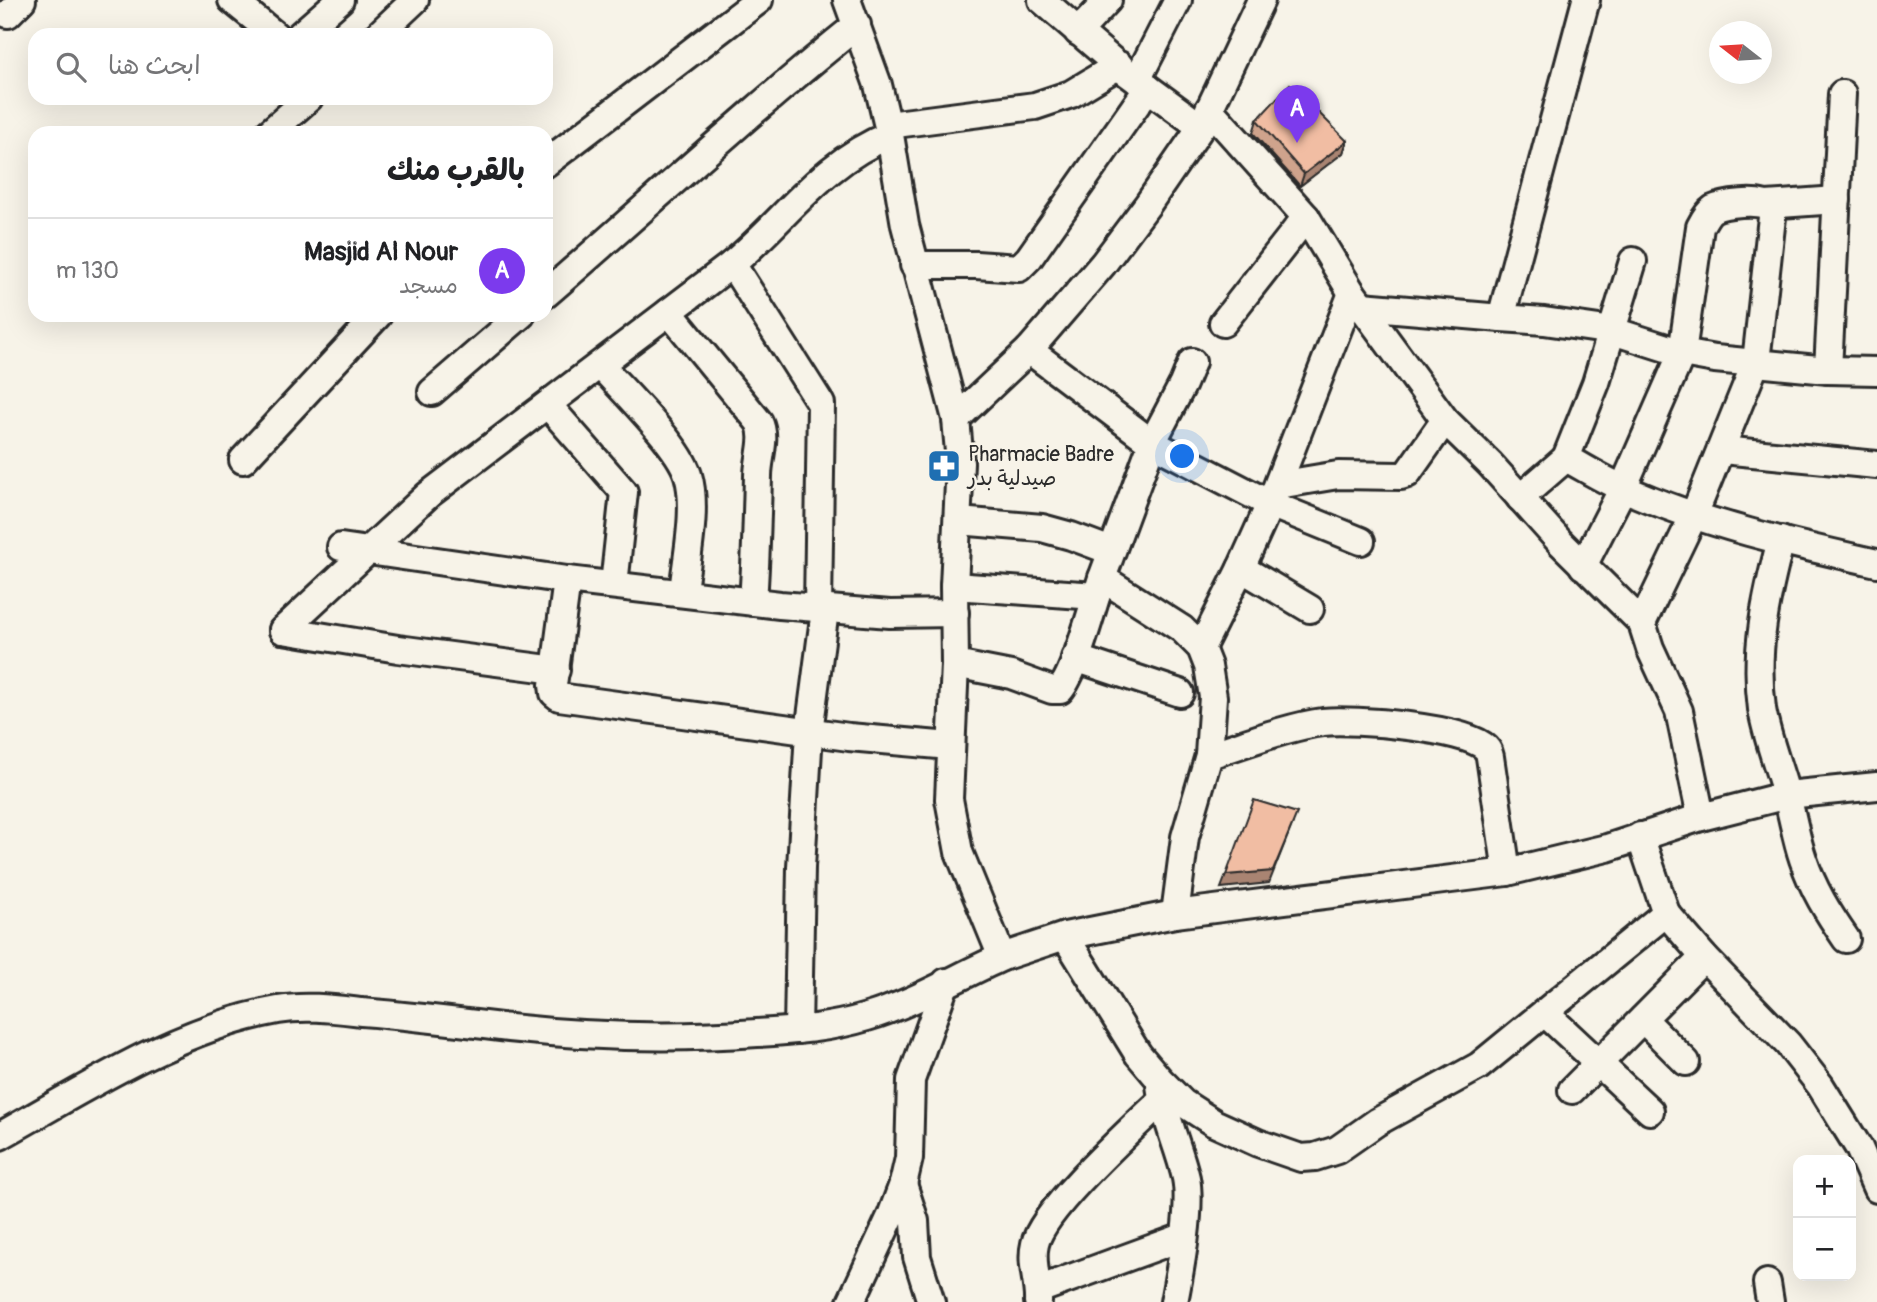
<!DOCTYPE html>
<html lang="ar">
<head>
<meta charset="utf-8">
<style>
  body { margin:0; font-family:Pangolin,"Playpen Sans Arabic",sans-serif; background:#f2f2f2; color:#202124; direction:rtl }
  .controls { position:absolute; right:21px; bottom:21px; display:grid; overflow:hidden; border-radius:14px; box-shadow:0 7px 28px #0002 }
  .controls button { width:63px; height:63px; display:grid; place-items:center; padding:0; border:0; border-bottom:2px solid #e0e0e0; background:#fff; color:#202124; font:35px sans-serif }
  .compass { position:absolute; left:1709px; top:21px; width:63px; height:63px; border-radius:50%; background:#fff; box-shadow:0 7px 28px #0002; rotate:287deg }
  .you { position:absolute; left:1183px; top:457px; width:24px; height:24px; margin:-18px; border:5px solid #fff; border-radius:50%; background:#1a73e8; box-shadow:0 0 0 10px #1a73e833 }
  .badge { display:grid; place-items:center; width:46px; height:46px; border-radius:50%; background:#7c3aed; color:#fff; font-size:23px; font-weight:700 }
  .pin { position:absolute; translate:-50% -58px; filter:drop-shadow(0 2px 4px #0008) }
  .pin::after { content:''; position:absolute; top:37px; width:24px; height:21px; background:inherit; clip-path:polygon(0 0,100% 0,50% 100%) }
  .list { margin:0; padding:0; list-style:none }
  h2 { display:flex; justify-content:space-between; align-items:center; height:91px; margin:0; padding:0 28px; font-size:30px }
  h2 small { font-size:23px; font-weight:400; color:#757577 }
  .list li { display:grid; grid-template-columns:46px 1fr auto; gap:21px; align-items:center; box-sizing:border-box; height:105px; padding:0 28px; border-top:2px solid #e0e0e0 }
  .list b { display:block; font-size:26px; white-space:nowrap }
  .list p { margin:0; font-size:23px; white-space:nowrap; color:#757577 }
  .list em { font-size:23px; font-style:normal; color:#757577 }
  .icon { flex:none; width:38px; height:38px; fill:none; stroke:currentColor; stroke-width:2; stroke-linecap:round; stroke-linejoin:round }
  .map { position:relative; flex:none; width:1877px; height:1302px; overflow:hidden; direction:ltr }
  .search { position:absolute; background:#fff; box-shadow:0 7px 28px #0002; left:28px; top:28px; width:525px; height:77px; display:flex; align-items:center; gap:18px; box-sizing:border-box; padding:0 24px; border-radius:21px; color:#757577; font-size:26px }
  .panel { position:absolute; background:#fff; box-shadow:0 7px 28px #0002; left:28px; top:126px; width:525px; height:196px; border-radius:21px; direction:rtl }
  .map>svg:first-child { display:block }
</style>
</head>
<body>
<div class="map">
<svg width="1877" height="1302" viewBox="0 0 1877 1302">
  <rect width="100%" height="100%" fill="#f7f3e8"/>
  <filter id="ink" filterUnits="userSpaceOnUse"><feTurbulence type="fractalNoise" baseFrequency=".0143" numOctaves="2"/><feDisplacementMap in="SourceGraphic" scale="14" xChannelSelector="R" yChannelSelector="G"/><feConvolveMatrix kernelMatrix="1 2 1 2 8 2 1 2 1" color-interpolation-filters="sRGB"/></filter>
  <g filter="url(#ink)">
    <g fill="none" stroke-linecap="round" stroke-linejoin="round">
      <defs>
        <g id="minor">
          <polyline points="232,0 275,35"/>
          <polyline points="847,0 878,85 890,135 905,225 956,419 960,463 954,586 955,664 949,799 959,852 1002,957 1065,936 1175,914 1507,872 1607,848 1701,817 1787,795 1877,786"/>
          <polyline points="1042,0 1122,69 1201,127"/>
          <polyline points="1586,0 1501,318 1544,321 1613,331 1682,353 1715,359 1828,370 1877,371"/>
          <polyline points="8,14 22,0"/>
          <polyline points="1078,32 1108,0"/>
          <polyline points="300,35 340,0"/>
          <polyline points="378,35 415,0"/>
          <polyline points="1137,80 1178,0"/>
          <polyline points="1209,109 1306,217 1352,293 1445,420 1490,464 1561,543 1642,623 1650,648 1679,711 1701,817"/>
          <polyline points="888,125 1035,106 1071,94 1119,65"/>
          <polyline points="269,133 309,98"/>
          <polyline points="546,163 759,0"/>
          <polyline points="1766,205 1837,200"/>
          <path d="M 1633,261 L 1596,383 L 1566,458 C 1585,468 1603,480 1623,488 C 1703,524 1792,544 1877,563"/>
          <polyline points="732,264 821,404 818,609"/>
          <polyline points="914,265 976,265 1019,268 1029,258 1148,88"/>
          <path d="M 546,294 C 650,204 750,111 857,25"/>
          <polyline points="1362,306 1501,318"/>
          <path d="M 669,312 L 759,422 C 767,438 758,458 758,476 C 757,518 756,559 753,602"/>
          <polyline points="1223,323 1306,217"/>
          <polyline points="1029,350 1152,443 1270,504 1361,541"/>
          <polyline points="1192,362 1183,384 1152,443 1102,578 1182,629 1201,648 1208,666 1213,697 1209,755"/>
          <path d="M 600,365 C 622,390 679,445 688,475 C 698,508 686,559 683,593"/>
          <polyline points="1828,370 1842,94"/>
          <polyline points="432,392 521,315"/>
          <polyline points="548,405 624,492 614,585"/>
          <polyline points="956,419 1029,350 1103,264 1148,204 1201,127 1261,0"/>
          <polyline points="1722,450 1877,465"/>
          <polyline points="243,460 378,315"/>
          <polyline points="1278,485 1338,475 1401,476 1407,474 1445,420"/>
          <polyline points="1520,498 1566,458"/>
          <polyline points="958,521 1042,528 1071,536 1111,551"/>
          <path d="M 1781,540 C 1766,597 1754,650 1762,709 C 1767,739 1779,767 1787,797 C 1793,817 1796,839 1803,859 C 1813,889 1828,913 1846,939"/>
          <polyline points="341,547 567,580 780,605 890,614 955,613"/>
          <path d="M 1583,566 L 1623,488 L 1682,353 L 1700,227 C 1703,221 1707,213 1713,209 C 1723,204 1760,199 1768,207 C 1771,210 1771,212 1772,217 L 1756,362 L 1694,515 L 1642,623"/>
          <polyline points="1241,568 1310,609"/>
          <polyline points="567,580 553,685 554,693 559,697 849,737 950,746"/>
          <polyline points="954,586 1096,596"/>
          <path d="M 283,630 L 428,495 L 732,264 C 786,219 822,162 890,135"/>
          <polyline points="283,630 398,649 556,670"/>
          <polyline points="1201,648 1241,568 1270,504 1352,293"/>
          <polyline points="1075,658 1180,693"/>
          <path d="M 955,664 L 1011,675 L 1052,690 L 1060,690 C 1076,672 1093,604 1102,578"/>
          <polyline points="1666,913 1704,957 1788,1044 1820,1085 1859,1148 1877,1189"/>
          <path d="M 1175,914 L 1185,837 L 1209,755 C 1245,744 1286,727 1323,722 C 1353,719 1465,727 1486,748 C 1489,751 1489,753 1490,757 L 1507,872"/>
          <polyline points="1065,936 1138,1054 1160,1080 1183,1103 1214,1123 1258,1143 1301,1158 1315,1157 1337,1150 1377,1122 1479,1066 1666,913 1640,836"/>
          <polyline points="1545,1013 1650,1111"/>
          <polyline points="1643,1019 1686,1062"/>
          <polyline points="798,1030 801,867 809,732 825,610"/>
          <path d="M 1160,1085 C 1164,1117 1179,1147 1186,1178 C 1192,1208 1180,1271 1174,1302"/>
          <polyline points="1572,1090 1704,957"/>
          <path d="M 0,1136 C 88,1087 177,1028 278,1010 C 305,1005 335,1009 362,1012 C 411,1016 460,1022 509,1028 C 592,1037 674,1039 757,1033 C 794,1031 831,1028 867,1017 C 912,1004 959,976 1002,957"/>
          <polyline points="903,1184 915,1221 917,1257 931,1302"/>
          <polyline points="1767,1283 1770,1302"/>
          <polyline points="1038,1290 1183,1237"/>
          <polyline points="851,1302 891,1216 903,1184 909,1158 911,1080 946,982"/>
          <path d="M 1038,1302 C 1039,1282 1030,1264 1035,1244 C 1043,1209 1133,1128 1162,1100"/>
        </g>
      </defs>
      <use href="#minor" stroke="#2b2b2b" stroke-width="32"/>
      <use href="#minor" stroke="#f7f3e8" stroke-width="26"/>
    </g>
    <polygon fill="#cfa38c" stroke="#2b2b2b" stroke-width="2" points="1257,120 1347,141 1343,153 1300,186 1253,133"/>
    <g fill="#a98472" stroke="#2b2b2b" stroke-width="2">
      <polygon points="1347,141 1343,153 1300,186 1304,174"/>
      <polygon points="1292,825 1269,883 1221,888 1226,875"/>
    </g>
    <g fill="#f1bda3" stroke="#2b2b2b" stroke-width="2">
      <polygon points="1290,84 1347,141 1304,174 1257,120"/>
      <polygon points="1254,800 1297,813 1273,871 1226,875"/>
    </g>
  </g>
  <defs>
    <symbol id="pharmacy-square" viewBox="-11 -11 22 22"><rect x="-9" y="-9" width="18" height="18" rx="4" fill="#1f6fb2" stroke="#f7f3e8"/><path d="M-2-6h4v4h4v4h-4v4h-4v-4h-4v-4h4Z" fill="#fff"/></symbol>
  </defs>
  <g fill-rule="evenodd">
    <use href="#pharmacy-square" x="925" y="447" width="38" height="38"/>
  </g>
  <g text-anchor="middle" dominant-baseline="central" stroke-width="5" stroke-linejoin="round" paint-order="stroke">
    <g font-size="21" fill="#2b2b2b" stroke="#f7f3e8" text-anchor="start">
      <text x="968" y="454">Pharmacie Badre<tspan x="968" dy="24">صيدلية بدر</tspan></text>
    </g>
  </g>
</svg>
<div class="controls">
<button>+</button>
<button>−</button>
</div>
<svg class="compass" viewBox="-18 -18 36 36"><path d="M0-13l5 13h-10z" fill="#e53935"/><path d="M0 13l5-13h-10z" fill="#757577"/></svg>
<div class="you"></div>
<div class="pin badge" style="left:1297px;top:143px">A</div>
<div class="search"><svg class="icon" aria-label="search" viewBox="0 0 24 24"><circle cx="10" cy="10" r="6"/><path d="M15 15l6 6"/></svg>ابحث هنا</div>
<section class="panel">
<h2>بالقرب منك<small></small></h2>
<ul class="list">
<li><span class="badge">A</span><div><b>Masjid Al Nour</b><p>مسجد</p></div><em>130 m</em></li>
</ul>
</section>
</div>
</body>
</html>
